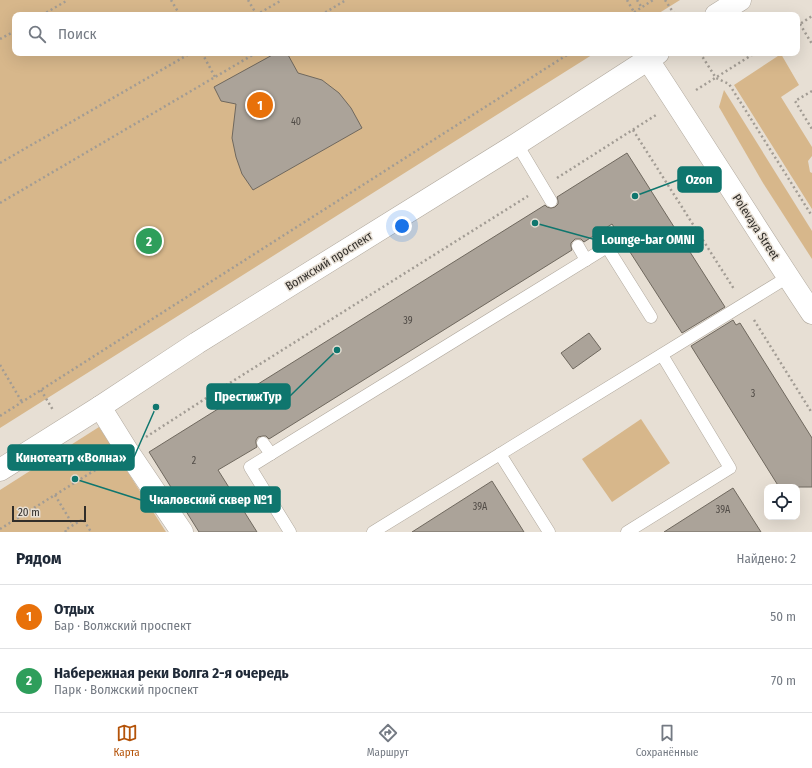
<!DOCTYPE html>
<html lang="ru">
<head>
<meta charset="utf-8">
<style>
  body { margin:0; font-family:"Fira Sans Condensed",sans-serif; background:#f2f2f3; color:#1f2937 }
  .controls { position:absolute; right:12px; bottom:12px; display:grid; overflow:hidden; border-radius:8px; box-shadow:0 4px 16px #0002 }
  .controls button { width:36px; height:36px; display:grid; place-items:center; padding:0; border:0; border-bottom:1px solid #e0e1e3; background:#fff; color:#1f2937; font:20px sans-serif }
  .scale { position:absolute; left:12px; bottom:10px; width:74px; box-sizing:border-box; padding-left:4px; border:2px solid #312e2a; border-top:0; font-size:11px; line-height:14px; white-space:nowrap; color:#312e2a; -webkit-text-stroke:3px #e7dfd4; paint-order:stroke }
  .you { position:absolute; left:402px; top:226px; width:14px; height:14px; margin:-10px; border:3px solid #fff; border-radius:50%; background:#1a73e8; box-shadow:0 0 0 6px #1a73e833 }
  .badge { display:grid; place-items:center; width:26px; height:26px; border-radius:50%; background:#b45309; color:#fff; font-size:13px; font-weight:700 }
  .pin { position:absolute; translate:-50% -50%; border:2px solid #fff; box-shadow:0 1px 4px #0006 }
  .list { margin:0; padding:0; list-style:none }
  h2 { display:flex; justify-content:space-between; align-items:center; height:52px; margin:0; padding:0 16px; font-size:17px }
  h2 small { font-size:13px; font-weight:400; color:#747a83 }
  .list li { display:grid; grid-template-columns:26px 1fr auto; gap:12px; align-items:center; box-sizing:border-box; height:64px; padding:0 16px; border-top:1px solid #e0e1e3 }
  .list b { display:block; font-size:15px; white-space:nowrap }
  .list p { margin:0; font-size:13px; white-space:nowrap; color:#747a83 }
  .list em { font-size:13px; font-style:normal; color:#747a83 }
  .icon { flex:none; width:22px; height:22px; fill:none; stroke:currentColor; stroke-width:2; stroke-linecap:round; stroke-linejoin:round }
  .map { position:relative; flex:none; width:812px; height:532px; overflow:hidden }
  .search { position:absolute; background:#fff; box-shadow:0 4px 16px #0002; left:12px; right:12px; top:12px; height:44px; display:flex; align-items:center; gap:10px; box-sizing:border-box; padding:0 14px; border-radius:8px; color:#747a83; font-size:15px }
  .sheet { height:180px; background:#fff }
  nav { display:flex; justify-content:space-around; align-items:center; box-sizing:border-box; height:56px; border-top:1px solid #e0e1e3; background:#fff; font-size:11px; color:#747a83 }
  nav a { display:grid; justify-items:center; gap:2px }
  nav .on { color:#b45309 }
  .map>svg:first-child { display:block }
</style>
</head>
<body>
<div class="map">
<svg width="812" height="532" viewBox="0 0 812 532">
  <rect width="100%" height="100%" fill="#e7dfd4"/>
  <g fill="#d7b78b">
    <polygon points="0,0 680,0 656,15 15,15 15,53 595,53 0,428"/>
    <polygon points="781,54 799,85 781,97 812,147 812,156 808,161 810,172 812,173 812,209 734,85"/>
    <polygon points="724,90 812,231 812,259 763,183 719,107"/>
    <polygon points="641,419 670,463 612,502 582,459"/>
    <polygon points="99,427 166,532 0,532 0,490"/>
  </g>
  <g fill="#aba399" stroke="#6f685e">
    <polygon points="276,53 287,53 298,73 322,80 339,93 351,108 362,128 253,190 242,174 236,157 232,138 236,104 221,101 214,87"/>
    <polygon points="627,153 725,307 682,333 612,224 584,242 581,239 575,239 571,243 571,246 572,250 269,439 266,436 263,436 258,437 256,440 256,443 257,447 218,470 257,532 199,532 149,452 545,205 547,207 551,208 555,207 558,204 558,201 557,197"/>
    <polygon points="733,320 736,325 740,323 812,438 812,487 779,487 691,346"/>
    <polygon points="589,333 601,349 573,369 561,353"/>
    <polygon points="492,481 524,532 412,532"/>
    <polygon points="733,488 761,532 664,532"/>
  </g>
  <g fill="none" stroke-linecap="round" stroke-linejoin="round">
    <defs>
      <g id="lane">
        <polyline points="517,144 551,201"/>
        <polyline points="578,246 586,260"/>
        <polyline points="263,443 271,454 250,467 290,532"/>
        <polyline points="271,454 607,247 651,317"/>
        <polyline points="500,454 788,277"/>
        <polyline points="373,532 500,454 549,532"/>
        <polyline points="627,532 730,468 662,355"/>
      </g>
      <polyline id="street" points="100,407 128,452 182,532"/>
      <path id="secondary" d="M 648,60 C 703,143 756,229 812,313"/>
      <g id="primary">
        <polyline points="716,15 740,0"/>
        <polyline points="0,470 100,407 197,343 517,144 658,53"/>
      </g>
    </defs>
    <use href="#lane" stroke="#b1a99e" stroke-width="13"/>
    <use href="#street" stroke="#b1a99e" stroke-width="23"/>
    <use href="#secondary" stroke="#b1a99e" stroke-width="23"/>
    <use href="#primary" stroke="#b1a99e" stroke-width="23"/>
    <g stroke="#a29c94" stroke-width="2.5" stroke-dasharray="2 3" stroke-linecap="butt">
      <polyline points="171,0 180,15"/>
      <polyline points="248,0 257,15"/>
      <polyline points="627,0 634,12"/>
      <polyline points="637,0 642,8"/>
      <polyline points="665,0 675,15"/>
      <polyline points="42,15 68,0"/>
      <polyline points="256,15 282,0"/>
      <polyline points="321,15 346,0"/>
      <polyline points="630,15 653,0"/>
      <polyline points="800,24 812,44"/>
      <polyline points="797,26 812,16"/>
      <polyline points="0,39 15,31"/>
      <polyline points="202,53 215,77"/>
      <polyline points="700,53 716,78 729,84 812,216"/>
      <polyline points="696,90 755,53"/>
      <polyline points="812,91 795,101 812,129"/>
      <polyline points="633,130 734,289"/>
      <polyline points="0,163 191,53"/>
      <polyline points="557,178 656,115"/>
      <polyline points="0,203 256,53"/>
      <polyline points="754,320 812,413"/>
      <polyline points="0,365 22,402"/>
      <polyline points="41,390 53,410"/>
      <polyline points="0,416 570,53"/>
      <polyline points="146,437 225,386 528,196"/>
      <polyline points="77,448 92,472"/>
      <polyline points="55,495 73,525"/>
      <polyline points="0,529 92,472 108,463"/>
      <polyline points="66,532 65,530 83,519 91,532"/>
    </g>
    <use href="#lane" stroke="#fff" stroke-width="12"/>
    <use href="#street" stroke="#fff" stroke-width="22"/>
    <use href="#secondary" stroke="#fff" stroke-width="22"/>
    <use href="#primary" stroke="#fff" stroke-width="22"/>
  </g>
  <g text-anchor="middle" dominant-baseline="central" stroke-width="3" stroke-linejoin="round" paint-order="stroke">
    <g font-size="10" fill="#504b46">
      <text x="296" y="122">40</text>
      <text x="408" y="321">39</text>
      <text x="753" y="394">3</text>
      <text x="194" y="461">2</text>
      <text x="480" y="507">39А</text>
      <text x="723" y="510">39А</text>
    </g>
    <g font-size="12" fill="#312e2a" stroke="#e7dfd4">
      <text transform="translate(756 227) rotate(57)">Polevaya Street</text>
      <text transform="translate(329 261) rotate(-32)">Волжский проспект</text>
    </g>
  </g>
  <path fill="none" stroke="#0f766e" stroke-width="1.5" d="M635 196L678 180M535 223L593 239M337 350L290 396M156 407L134 457M75 479L141 500"/>
  <g fill="#0f766e" stroke="#e7dfd4" stroke-width="1.5">
    <circle cx="635" cy="196" r="4"/>
    <circle cx="535" cy="223" r="4"/>
    <circle cx="337" cy="350" r="4"/>
    <circle cx="156" cy="407" r="4"/>
    <circle cx="75" cy="479" r="4"/>
  </g>
  <g fill="#0f766e" stroke="#0f766e" stroke-width="1.5">
    <rect x="678" y="167" width="43" height="25" rx="4"/>
    <rect x="593" y="227" width="110" height="25" rx="4"/>
    <rect x="207" y="384" width="83" height="25" rx="4"/>
    <rect x="8" y="445" width="126" height="25" rx="4"/>
    <rect x="141" y="487" width="139" height="25" rx="4"/>
  </g>
  <g font-size="13" text-anchor="middle" font-weight="bold" fill="#fff">
    <text x="699" y="184">Ozon</text>
    <text x="648" y="244">Lounge-bar OMNI</text>
    <text x="248" y="401">ПрестижТур</text>
    <text x="71" y="462">Кинотеатр «Волна»</text>
    <text x="211" y="504">Чкаловский сквер №1</text>
  </g>
</svg>
<div class="controls">
<button><svg class="icon" aria-label="locate" viewBox="0 0 24 24"><circle cx="12" cy="12" r="6"/><path d="M12 2v4M12 18v4M2 12h4M18 12h4"/></svg></button>
</div>
<div class="scale">20 m</div>
<div class="you"></div>
<div class="pin badge" style="left:260px;top:105px;background:#e8710a">1</div>
<div class="pin badge" style="left:149px;top:241px;background:#2e9e5b">2</div>
<div class="search"><svg class="icon" aria-label="search" viewBox="0 0 24 24"><circle cx="10" cy="10" r="6"/><path d="M15 15l6 6"/></svg>Поиск</div>
</div>
<section class="sheet">
<h2>Рядом<small>Найдено: 2</small></h2>
<ul class="list">
<li><span class="badge" style="background:#e8710a">1</span><div><b>Отдых</b><p>Бар · Волжский проспект</p></div><em>50 m</em></li>
<li><span class="badge" style="background:#2e9e5b">2</span><div><b>Набережная реки Волга 2-я очередь</b><p>Парк · Волжский проспект</p></div><em>70 m</em></li>
</ul>
</section>
<nav>
<a class="on"><svg class="icon" aria-label="map" viewBox="0 0 24 24"><path d="M3 6l6-2 6 2 6-2v14l-6 2-6-2-6 2zM9 4v14M15 6v14"/></svg>Карта</a>
<a><svg class="icon" aria-label="directions" viewBox="0 0 24 24"><path d="M12 3l9 9-9 9-9-9zM9 14v-3h6M13 9l2 2-2 2"/></svg>Маршрут</a>
<a><svg class="icon" aria-label="saved" viewBox="0 0 24 24"><path d="M7 4h10v16l-5-4-5 4z"/></svg>Сохранённые</a>
</nav>
</body>
</html>
